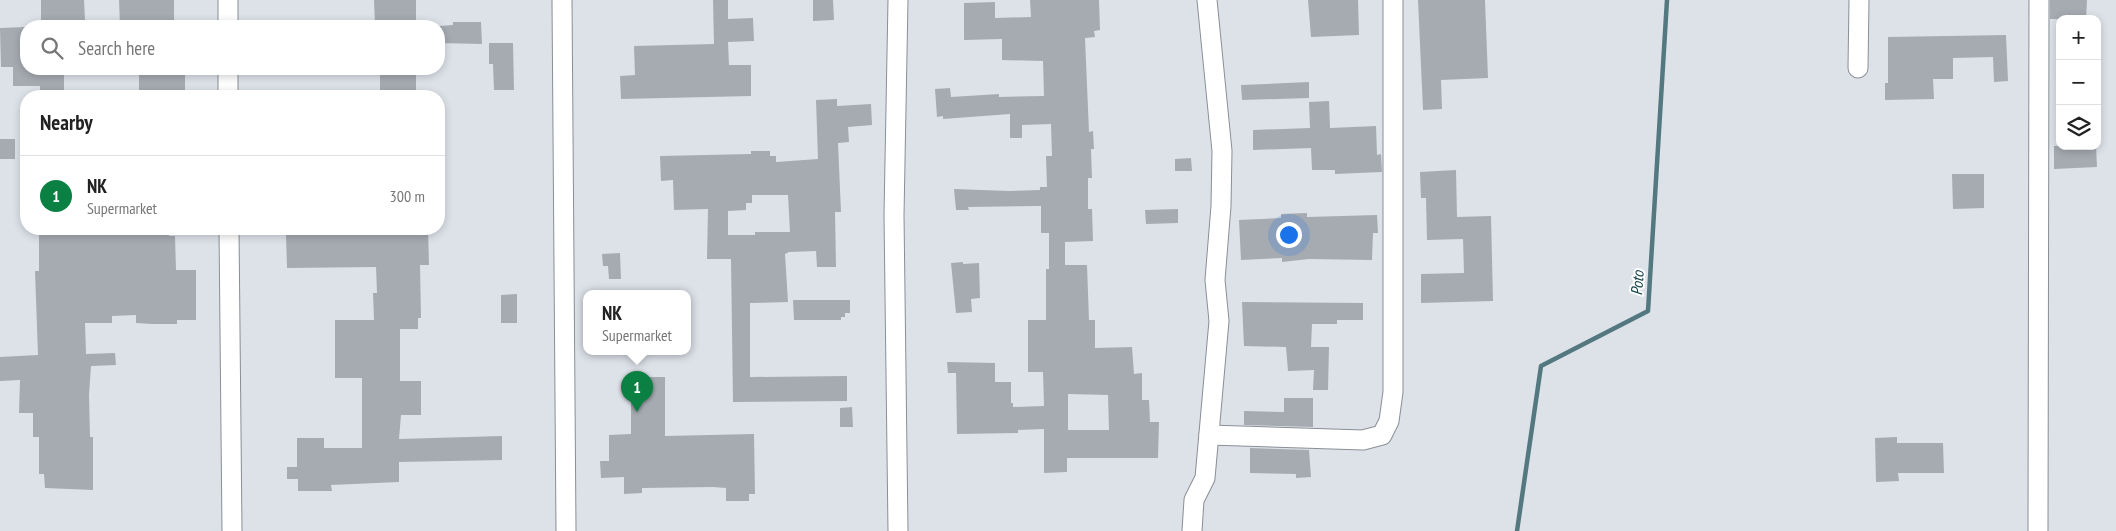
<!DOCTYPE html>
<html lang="en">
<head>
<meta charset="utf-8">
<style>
  body { margin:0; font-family:"PT Sans Narrow",sans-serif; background:#f6f6f6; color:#222 }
  .controls { position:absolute; right:15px; top:15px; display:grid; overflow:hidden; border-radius:10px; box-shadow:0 2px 8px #0003 }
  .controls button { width:45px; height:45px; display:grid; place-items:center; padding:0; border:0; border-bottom:1px solid #e0e0e0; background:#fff; color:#222; font:25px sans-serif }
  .you { position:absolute; left:1288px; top:234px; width:18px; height:18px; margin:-12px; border:4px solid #fff; border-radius:50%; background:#1a73e8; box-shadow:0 0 0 8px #1a73e833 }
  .badge { display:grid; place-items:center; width:32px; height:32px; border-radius:50%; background:#0b8043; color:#fff; font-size:16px; font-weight:700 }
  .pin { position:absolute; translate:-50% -41px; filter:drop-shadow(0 1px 2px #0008) }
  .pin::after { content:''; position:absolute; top:26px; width:18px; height:15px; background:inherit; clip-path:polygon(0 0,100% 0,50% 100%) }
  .popup { position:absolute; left:583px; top:290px; width:108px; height:65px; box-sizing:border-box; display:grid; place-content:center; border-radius:10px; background:#fff; filter:drop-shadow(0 1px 4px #0005); font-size:16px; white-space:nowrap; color:#767676 }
  .popup b { font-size:19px; color:#222 }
  .popup::after { content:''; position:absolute; left:50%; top:100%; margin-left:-10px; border:10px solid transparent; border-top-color:#fff }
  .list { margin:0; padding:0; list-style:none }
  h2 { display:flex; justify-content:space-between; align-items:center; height:65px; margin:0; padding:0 20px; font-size:21px }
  h2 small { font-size:16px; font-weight:400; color:#767676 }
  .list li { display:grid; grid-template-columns:32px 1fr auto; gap:15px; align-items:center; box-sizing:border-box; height:80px; padding:0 20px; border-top:1px solid #e0e0e0 }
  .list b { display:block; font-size:19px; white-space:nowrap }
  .list p { margin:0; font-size:16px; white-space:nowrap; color:#767676 }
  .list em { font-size:16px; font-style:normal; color:#767676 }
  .icon { flex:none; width:28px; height:28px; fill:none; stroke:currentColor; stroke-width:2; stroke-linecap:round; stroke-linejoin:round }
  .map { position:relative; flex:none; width:2116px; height:531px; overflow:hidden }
  .search { position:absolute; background:#fff; box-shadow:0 2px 8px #0003; left:20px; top:20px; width:425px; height:55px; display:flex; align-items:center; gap:12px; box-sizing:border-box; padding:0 18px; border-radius:20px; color:#767676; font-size:19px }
  .panel { position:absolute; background:#fff; box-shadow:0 2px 8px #0003; left:20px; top:90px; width:425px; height:145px; border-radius:20px }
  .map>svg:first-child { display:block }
</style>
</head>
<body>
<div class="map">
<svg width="2116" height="531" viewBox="0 0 2116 531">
  <rect width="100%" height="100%" fill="#dde2e9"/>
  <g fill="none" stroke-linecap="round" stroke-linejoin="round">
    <polyline stroke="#54787f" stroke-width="4.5" points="1517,531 1541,366 1648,311 1667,0"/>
  </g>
  <g fill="#a6abb1" fill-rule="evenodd">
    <polygon points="41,0 84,0 85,20 63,20 63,26 41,26"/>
    <polygon points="119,0 174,0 174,26 120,26"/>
    <polygon points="374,0 416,0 416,26 375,25"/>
    <polygon points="713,0 728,0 728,19 753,18 754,41 728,42 729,65 751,65 751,96 621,99 620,76 635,75 634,46 714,44"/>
    <polygon points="813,0 833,0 834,20 813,21"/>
    <path d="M 1030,0 L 1099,0 L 1100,30 L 1094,31 L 1095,37 L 1085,38 L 1089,132 L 1093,131 L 1094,149 L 1091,149 L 1092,178 L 1088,178 L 1088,209 L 1092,209 L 1093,241 L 1065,242 L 1065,265 L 1087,265 L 1089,320 L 1095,320 L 1095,348 L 1132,347 L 1134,374 L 1142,373 L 1142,400 L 1149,400 L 1150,422 L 1159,422 L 1158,458 L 1067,458 L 1067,472 L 1044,473 L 1044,429 L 1018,430 L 1018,433 L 957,434 L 956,373 L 948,373 L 947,362 L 995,363 L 995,382 L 1011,382 L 1011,403 L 1013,403 L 1013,407 L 1044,406 L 1043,372 L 1028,372 L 1028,320 L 1046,320 L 1046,269 L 1049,269 L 1049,233 L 1041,233 L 1041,206 L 968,207 L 969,210 L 956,210 L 954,189 L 1009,191 L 1040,190 L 1040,187 L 1047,187 L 1046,156 L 1052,156 L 1051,124 L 1022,125 L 1022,138 L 1010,138 L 1010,114 L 943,119 L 943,116 L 937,117 L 935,89 L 950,88 L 951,97 L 999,94 L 999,97 L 1044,96 L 1043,61 L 1002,60 L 1002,39 L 964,40 L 964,3 L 995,2 L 995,18 L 1031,17 ZM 1068,394 L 1108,395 L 1109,430 L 1068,430 Z"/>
    <polygon points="1308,0 1358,0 1359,35 1311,37"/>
    <polygon points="1418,0 1485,0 1488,78 1441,80 1442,109 1423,110"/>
    <polygon points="2050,0 2087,0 2086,19 2050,19"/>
    <polygon points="453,22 481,22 482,44 439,43 439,26 453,25"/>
    <polygon points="26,27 26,69 64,69 64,96 40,96 40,86 13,86 13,67 1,67 0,28"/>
    <polygon points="2006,35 2008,81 1994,82 1993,57 1953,58 1953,79 1933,79 1934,99 1885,100 1885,83 1888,83 1888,37"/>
    <polygon points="489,43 513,43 514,90 494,90 493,64 489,64"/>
    <polygon points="139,69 153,69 153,75 185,75 185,96 155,96 155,91 139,91"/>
    <rect x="380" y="69" width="36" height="27"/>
    <polygon points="1309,82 1309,98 1242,100 1241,85"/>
    <path d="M 837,99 L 837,106 L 871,104 L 872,125 L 848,127 L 849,142 L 838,143 L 841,212 L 835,212 L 836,267 L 817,267 L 816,251 L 789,252 L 785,254 L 788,302 L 750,303 L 750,377 L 847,376 L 847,401 L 733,402 L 731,259 L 707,259 L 708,209 L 674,210 L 673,180 L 661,181 L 660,156 L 751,154 L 751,151 L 770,151 L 770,156 L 776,156 L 776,162 L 818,159 L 816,100 ZM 752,195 L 788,195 L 790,232 L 755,232 L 755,235 L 728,235 L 728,211 L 746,210 L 746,203 L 752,203 Z"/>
    <polygon points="1329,101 1330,128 1376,126 1377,155 1381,154 1382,172 1335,174 1335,170 1312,170 1311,148 1253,150 1253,130 1310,128 1309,102"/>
    <rect x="0" y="139" width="15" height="20"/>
    <polygon points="2054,146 2096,146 2097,167 2054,169"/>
    <polygon points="1191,158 1192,171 1175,171 1175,159"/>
    <polygon points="1456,170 1457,217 1491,216 1493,301 1421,303 1421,274 1464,273 1463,239 1427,240 1426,198 1421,198 1420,172"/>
    <polygon points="1952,174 1984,174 1984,208 1953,209"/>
    <polygon points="1178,209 1178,223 1146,224 1145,210"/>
    <polygon points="1307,213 1307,217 1377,215 1378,233 1373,233 1372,260 1309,259 1282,262 1282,258 1241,260 1239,220 1281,218 1281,214"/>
    <polygon points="39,229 86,229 86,232 109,231 109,229 169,229 169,236 175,236 176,270 196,270 196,320 177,320 177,324 152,324 136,323 136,315 112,316 112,323 85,323 86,354 115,353 116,365 91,366 89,395 90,437 93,437 93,490 45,488 44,474 39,474 39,437 33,437 33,413 19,413 20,380 0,381 0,357 38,355 35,271 39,271"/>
    <polygon points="310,229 428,229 429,265 420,265 421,318 418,318 418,329 400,329 400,381 421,381 421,415 401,415 399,439 502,436 502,460 399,462 399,482 331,485 332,491 298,491 298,479 287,479 287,467 297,467 297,438 324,438 324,448 362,448 362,378 335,378 335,320 374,320 373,293 377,293 376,267 287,268 286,235 310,235"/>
    <polygon points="620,253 621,279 609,279 608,266 603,266 602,254"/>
    <polygon points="963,262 963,264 979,263 980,298 971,299 972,312 956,313 951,263"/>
    <polygon points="517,294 517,323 501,323 501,295"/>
    <polygon points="793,300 850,300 850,313 845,313 845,317 841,317 841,320 794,320"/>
    <polygon points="1242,302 1363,303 1363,320 1337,320 1337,324 1312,324 1311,347 1329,347 1328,390 1313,390 1314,370 1288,371 1286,347 1244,346"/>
    <polygon points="631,377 665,377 665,436 754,434 755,494 749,494 749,501 726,501 726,488 713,487 642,488 642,493 624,494 624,477 601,478 600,461 609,461 609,435 631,434"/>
    <polygon points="1284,398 1313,398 1313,427 1244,425 1244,411 1284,412"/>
    <polygon points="852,407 853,427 840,427 840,408"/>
    <polygon points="1897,437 1897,443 1943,443 1944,473 1898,473 1899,481 1876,482 1875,438"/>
    <polygon points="1250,448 1309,450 1311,477 1296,478 1296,474 1250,473"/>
  </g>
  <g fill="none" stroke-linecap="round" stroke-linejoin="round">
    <defs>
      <g id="minor">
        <polyline points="228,0 228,26"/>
        <polyline points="562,0 566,531"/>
        <polyline points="1858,68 1859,0"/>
        <polyline points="228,69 228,96"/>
        <polyline points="229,229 232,531"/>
        <polyline points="1209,435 1363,440 1382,435 1389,421 1393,392 1393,0"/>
        <polyline points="898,531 894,215 898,0"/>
        <polyline points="1192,531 1194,500 1205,478 1219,321 1215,280 1221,206 1222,151 1207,0"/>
        <polyline points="2038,531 2039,0"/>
      </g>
    </defs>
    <use href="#minor" stroke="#8a8f95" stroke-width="21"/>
    <use href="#minor" stroke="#fff" stroke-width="19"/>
  </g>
  <g text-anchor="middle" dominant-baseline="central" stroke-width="4" stroke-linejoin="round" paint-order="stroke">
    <g font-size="16" font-style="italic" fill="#124249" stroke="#fff">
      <text transform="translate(1637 283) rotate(-86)">Poto</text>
    </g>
  </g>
</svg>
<div class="controls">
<button>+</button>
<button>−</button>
<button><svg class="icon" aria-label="layers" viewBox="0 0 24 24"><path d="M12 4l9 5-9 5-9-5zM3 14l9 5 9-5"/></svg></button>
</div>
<div class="you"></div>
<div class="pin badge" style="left:637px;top:412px">1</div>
<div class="popup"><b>NK</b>Supermarket</div>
<div class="search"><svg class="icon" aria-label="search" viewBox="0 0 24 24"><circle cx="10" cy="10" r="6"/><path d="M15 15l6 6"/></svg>Search here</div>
<section class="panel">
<h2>Nearby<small></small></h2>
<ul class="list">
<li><span class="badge">1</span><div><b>NK</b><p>Supermarket</p></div><em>300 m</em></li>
</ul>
</section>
</div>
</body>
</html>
